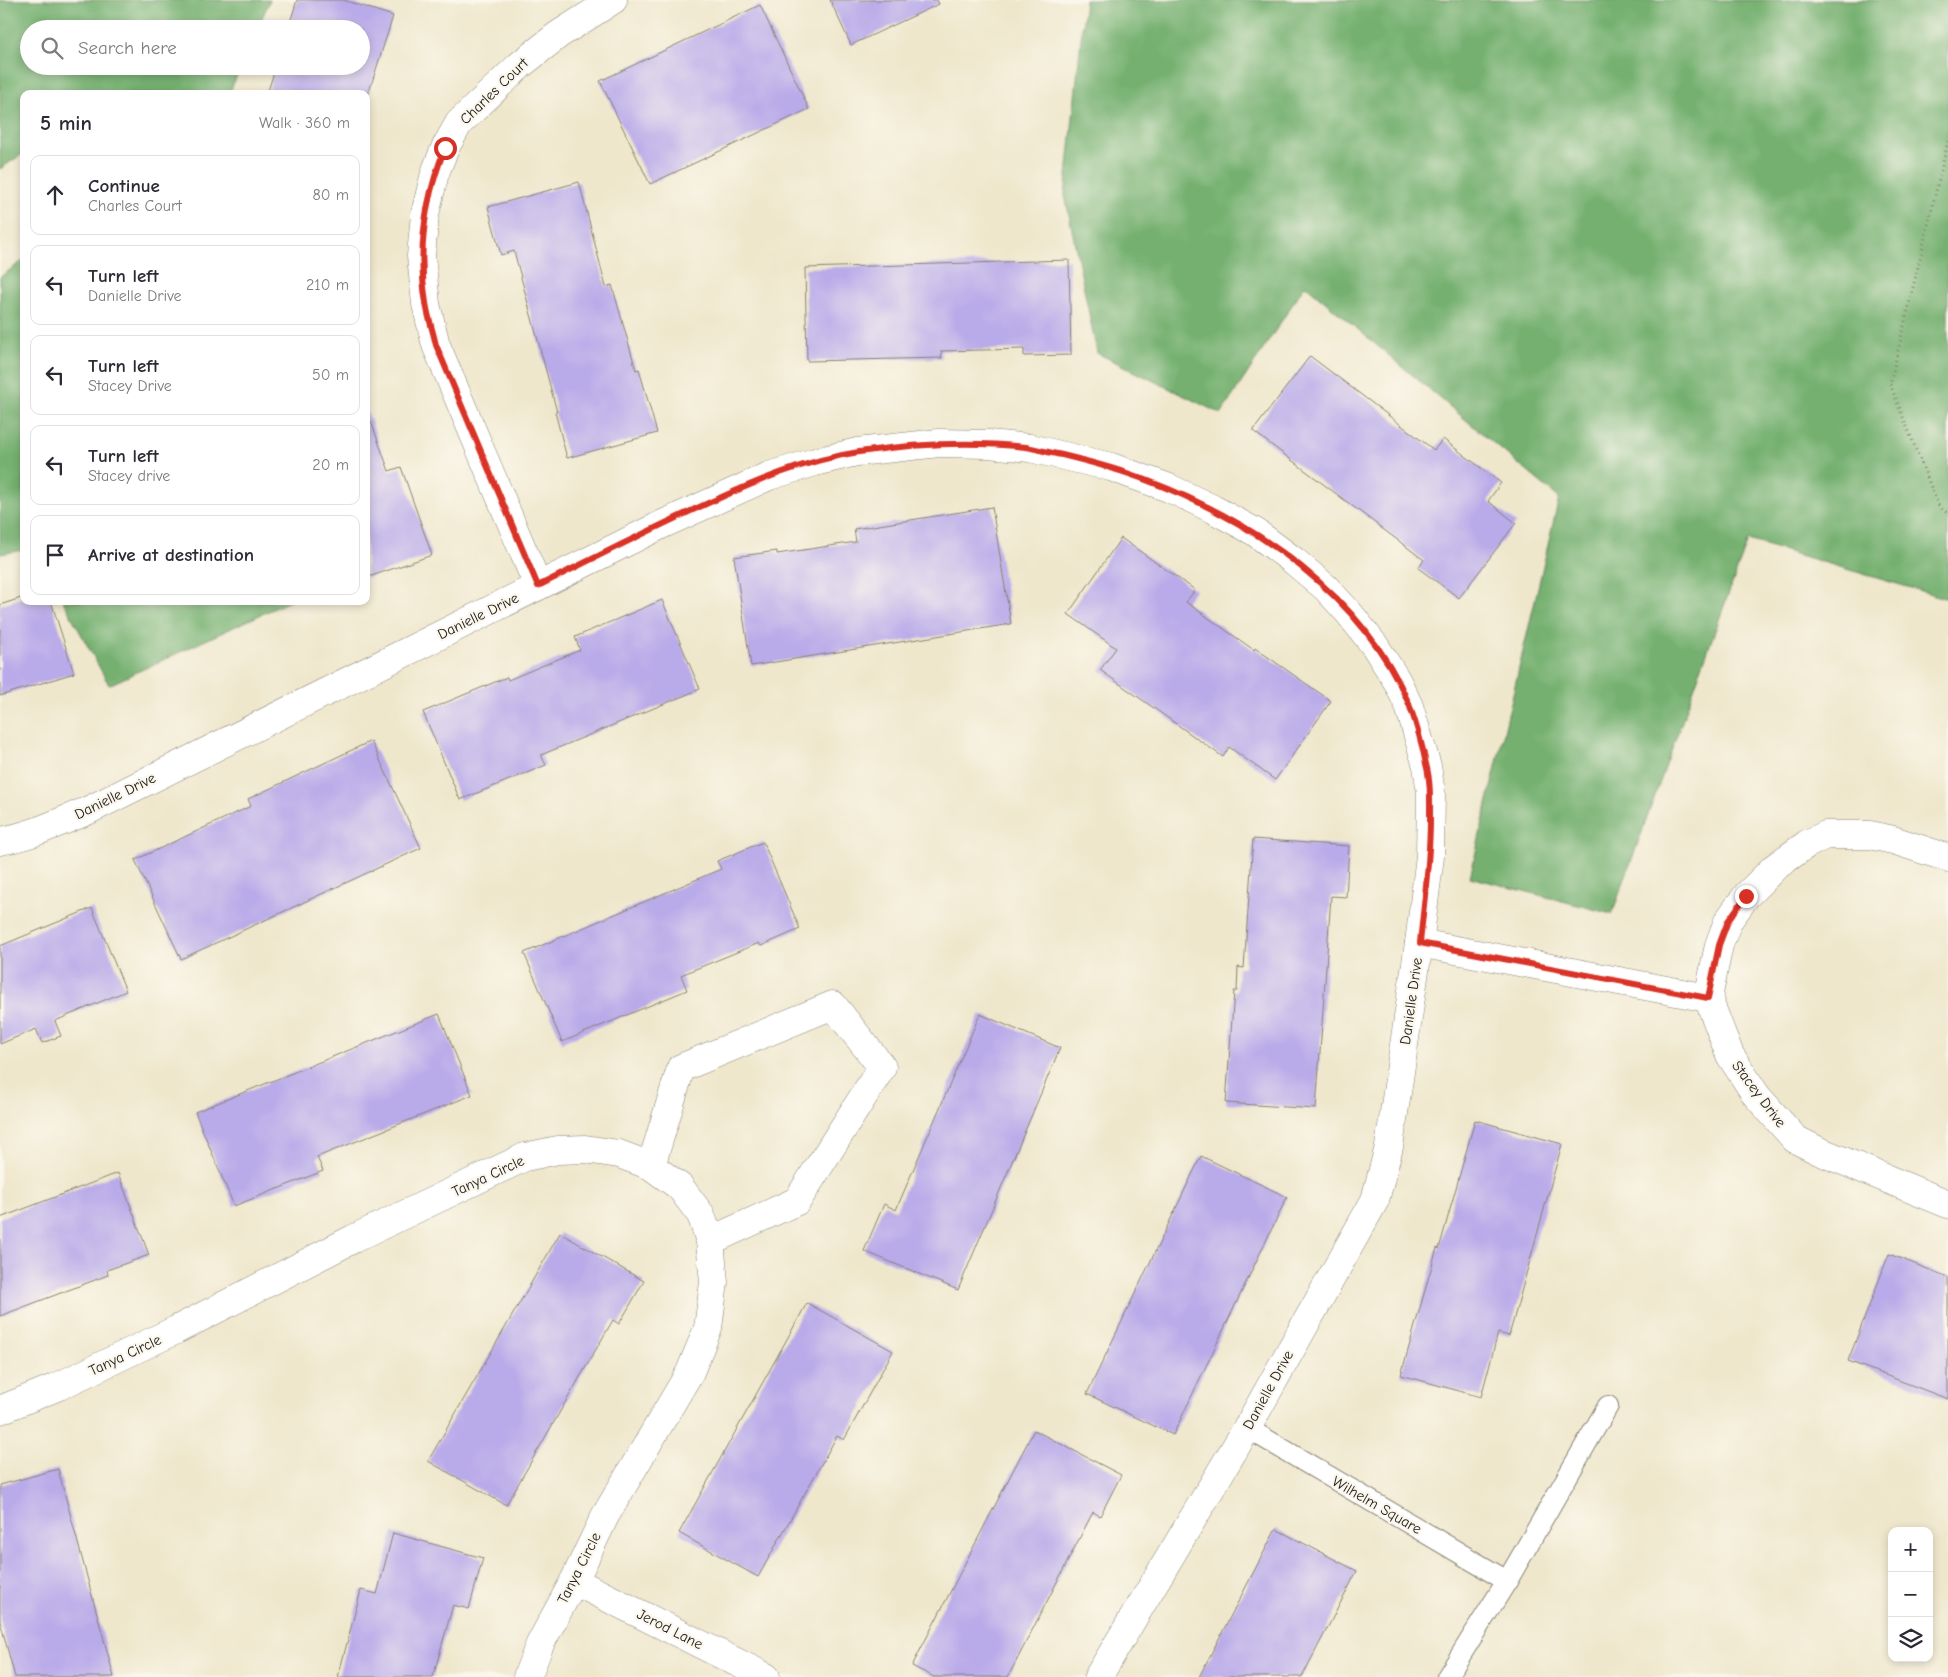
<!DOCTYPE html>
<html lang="en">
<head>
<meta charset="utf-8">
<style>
  body { margin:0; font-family:"Comic Neue",sans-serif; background:#f7f7f7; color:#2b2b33 }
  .controls { position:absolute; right:15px; bottom:15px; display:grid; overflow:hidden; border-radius:10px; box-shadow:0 2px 8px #0003 }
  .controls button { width:45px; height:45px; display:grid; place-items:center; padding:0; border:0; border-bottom:1px solid #e1e1e2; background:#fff; color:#2b2b33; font:25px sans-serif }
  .stop { position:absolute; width:15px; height:15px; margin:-11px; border:4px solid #d93025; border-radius:50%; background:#fff }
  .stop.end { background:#d93025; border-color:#fff; box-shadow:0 1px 5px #0008 }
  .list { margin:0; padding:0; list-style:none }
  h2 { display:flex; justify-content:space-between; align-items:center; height:65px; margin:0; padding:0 20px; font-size:21px }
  h2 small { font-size:16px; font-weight:400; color:#7c7c81 }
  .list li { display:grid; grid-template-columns:32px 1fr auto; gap:15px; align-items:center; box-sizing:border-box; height:80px; margin:0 10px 10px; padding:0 10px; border:1px solid #e1e1e2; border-radius:10px }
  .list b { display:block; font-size:19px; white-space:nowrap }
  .list p { margin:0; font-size:16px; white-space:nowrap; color:#7c7c81 }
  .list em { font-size:16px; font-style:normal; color:#7c7c81 }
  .icon { flex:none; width:28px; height:28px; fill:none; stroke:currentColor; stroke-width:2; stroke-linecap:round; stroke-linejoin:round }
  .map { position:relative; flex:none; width:1948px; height:1677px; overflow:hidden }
  .search { position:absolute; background:#fff; box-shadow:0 2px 8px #0003; left:20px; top:20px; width:350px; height:55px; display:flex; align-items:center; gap:12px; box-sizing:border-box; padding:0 18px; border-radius:28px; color:#7c7c81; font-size:19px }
  .panel { position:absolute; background:#fff; box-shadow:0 2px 8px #0003; left:20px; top:90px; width:350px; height:515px; border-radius:10px }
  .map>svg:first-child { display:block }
</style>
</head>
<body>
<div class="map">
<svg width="1948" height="1677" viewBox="0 0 1948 1677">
  <rect width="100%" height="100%" fill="#fbf7ec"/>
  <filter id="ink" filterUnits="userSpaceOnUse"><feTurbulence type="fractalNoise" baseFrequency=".02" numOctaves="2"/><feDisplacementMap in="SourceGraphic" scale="10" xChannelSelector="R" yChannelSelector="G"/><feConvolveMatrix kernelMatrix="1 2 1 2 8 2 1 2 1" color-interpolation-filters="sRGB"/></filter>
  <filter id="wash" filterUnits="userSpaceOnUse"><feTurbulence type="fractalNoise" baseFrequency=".0096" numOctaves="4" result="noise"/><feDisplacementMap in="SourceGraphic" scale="20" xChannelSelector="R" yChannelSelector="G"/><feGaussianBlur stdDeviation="1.12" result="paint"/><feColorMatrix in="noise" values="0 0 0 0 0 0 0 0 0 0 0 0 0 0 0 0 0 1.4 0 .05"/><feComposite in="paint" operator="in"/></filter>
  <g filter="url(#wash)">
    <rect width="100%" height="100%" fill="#efe7cc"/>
    <g fill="#75b06f" stroke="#486646">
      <polygon points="0,0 270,0 257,29 29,29 29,66 241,66 229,94 24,94 24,153 0,169"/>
      <polygon points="1085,0 1948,0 1948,599 1748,540 1612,914 1470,877 1559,498 1305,285 1221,414 1097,353 1065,195"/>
      <polygon points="24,260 24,550 0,554 0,277"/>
      <polygon points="63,601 290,601 109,685"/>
    </g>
    <g id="blocks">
      <g fill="#b9aae9">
        <polygon points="297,0 343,0 393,16 367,98 366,94 267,94 276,66 361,66 361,29 288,29"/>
        <polygon points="830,0 937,0 939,4 851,45"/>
        <polygon points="760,5 809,109 650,184 600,81"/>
        <polygon points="579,182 606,287 612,285 636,370 639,369 657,433 567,458 555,412 557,412 514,251 501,255 488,207"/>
        <polygon points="1069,260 1071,355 1024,356 1024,349 941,351 942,358 807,361 805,268"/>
        <polygon points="1310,356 1434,450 1443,439 1501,483 1488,501 1516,523 1459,598 1418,568 1424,560 1253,431"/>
        <polygon points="366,408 389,471 401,467 432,555 366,578"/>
        <polygon points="992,507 1011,624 751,666 734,557 777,551 777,554 856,542 854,529"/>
        <polygon points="1121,538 1195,590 1186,602 1254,650 1255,648 1331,701 1275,780 1229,747 1223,757 1100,670 1116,648 1068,614"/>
        <polygon points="24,597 24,601 51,601 74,673 0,696 0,605"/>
        <polygon points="662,600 700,689 541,755 546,765 460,800 423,712 507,677 508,680 580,650 575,637"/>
        <polygon points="371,741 421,848 181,959 135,860 251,806 248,799"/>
        <polygon points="1253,839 1349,846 1346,897 1331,896 1316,1109 1226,1103 1234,991 1237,991 1238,967 1244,968"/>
        <polygon points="763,842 800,929 761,946 759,943 681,975 687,990 562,1042 524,953 721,869 717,861"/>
        <polygon points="92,908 126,991 55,1021 61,1036 42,1043 36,1029 0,1044 0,946"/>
        <polygon points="439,1014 472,1095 317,1157 323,1171 234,1206 195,1112"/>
        <polygon points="980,1014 1060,1048 958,1290 864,1251 884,1204 896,1210"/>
        <polygon points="1475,1120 1562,1144 1509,1336 1498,1333 1481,1397 1401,1375 1437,1248 1439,1249"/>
        <polygon points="1201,1156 1287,1197 1173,1435 1087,1394"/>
        <polygon points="118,1173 149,1255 107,1270 108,1275 0,1316 0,1218"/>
        <polygon points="560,1233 644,1281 619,1324 613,1320 506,1505 428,1461"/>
        <polygon points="1889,1254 1948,1277 1948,1399 1848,1361"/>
        <polygon points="807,1303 893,1351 844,1440 837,1436 758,1577 679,1533"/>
        <polygon points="1034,1430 1121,1475 1100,1516 1093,1512 1008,1677 934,1677 912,1666"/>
        <polygon points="58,1469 114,1677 15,1677 0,1621 0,1485"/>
        <polygon points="1276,1529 1357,1571 1302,1677 1199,1677"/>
        <polygon points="393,1533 483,1558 469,1609 453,1605 433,1677 338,1677 361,1590 377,1594"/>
      </g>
    </g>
  </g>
  <g filter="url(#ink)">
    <use href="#blocks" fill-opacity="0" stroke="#868274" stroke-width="1"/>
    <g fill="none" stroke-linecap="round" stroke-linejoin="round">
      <defs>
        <g id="service">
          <polyline points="1247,1428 1507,1581"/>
          <polyline points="1447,1677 1507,1581 1608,1406"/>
        </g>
        <g id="minor">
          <polyline points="538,586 436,345 426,304 421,256 425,214 435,173 445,148 459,123 520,65 558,35 613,0"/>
          <path d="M 0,841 C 31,836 60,822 89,810 L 661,525 L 769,476 L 815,462 L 857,452 L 939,443 L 988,444 L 1030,448 L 1111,467 L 1169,488 L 1213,509 L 1255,532 L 1294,561 L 1326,588 L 1349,613 L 1375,646 L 1397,681 L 1409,706 L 1427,766 L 1431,793 L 1430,856 L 1419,943 L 1389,1147 L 1375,1200 L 1247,1428 L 1098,1677"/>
          <polyline points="1419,943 1708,998"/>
          <polyline points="1708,998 1719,945 1728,921 1746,896 1775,867 1807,844 1826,835 1870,835 1893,840 1948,858"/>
          <polyline points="1708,998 1730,1055 1756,1095 1795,1139 1819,1151 1948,1204"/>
          <polyline points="651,1166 681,1068 833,1005 882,1067 797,1201 710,1241"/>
          <polyline points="0,1410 59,1386 176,1330 353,1239 525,1157 558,1150 585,1149 619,1154 651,1166 680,1187 701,1215 710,1241 714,1282 708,1328 690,1372 605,1516 574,1581 540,1644 527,1677"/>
          <polyline points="574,1581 766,1677"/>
        </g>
      </defs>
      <use href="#service" stroke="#868274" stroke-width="22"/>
      <use href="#minor" stroke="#868274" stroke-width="29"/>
      <polyline stroke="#868274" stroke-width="3" stroke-dasharray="1 4" stroke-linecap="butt" points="1948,141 1890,384 1938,505 1948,514"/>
      <use href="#service" stroke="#fff" stroke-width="20"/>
      <use href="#minor" stroke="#fff" stroke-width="28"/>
    </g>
  </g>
  <g fill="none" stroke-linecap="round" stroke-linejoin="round" filter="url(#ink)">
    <path stroke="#d93025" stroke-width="6" d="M 445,148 C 425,198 417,249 426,303 C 428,317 433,331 436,345 L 538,586 C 594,558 649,530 706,504 C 755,482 805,460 859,452 C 914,444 970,441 1026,447 C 1038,449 1050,453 1062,455 C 1091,462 1118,469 1146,480 C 1253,520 1363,595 1409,704 C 1416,723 1422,744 1426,764 C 1431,782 1430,801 1430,820 C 1430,861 1424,902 1420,943 L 1708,998 L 1719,945 L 1728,921 L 1746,896"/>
  </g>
  <g text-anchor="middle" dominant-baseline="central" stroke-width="4.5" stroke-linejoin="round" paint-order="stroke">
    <g font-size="15" fill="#1c1c1c" stroke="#fbf7ec">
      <text transform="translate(494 91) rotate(-44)">Charles Court</text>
      <text transform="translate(478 616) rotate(-26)">Danielle Drive</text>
      <text transform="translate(115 796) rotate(-26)">Danielle Drive</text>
      <text transform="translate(1411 1001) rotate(-82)">Danielle Drive</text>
      <text transform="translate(1759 1094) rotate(53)">Stacey Drive</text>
      <text transform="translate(488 1176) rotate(-25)">Tanya Circle</text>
      <text transform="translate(125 1355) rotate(-25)">Tanya Circle</text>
      <text transform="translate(1268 1390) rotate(-61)">Danielle Drive</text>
      <text transform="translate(1377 1505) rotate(30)">Wilhelm Square</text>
      <text transform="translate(579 1568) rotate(-63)">Tanya Circle</text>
      <text transform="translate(670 1629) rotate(27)">Jerod Lane</text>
    </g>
  </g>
</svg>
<div class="controls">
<button>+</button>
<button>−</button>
<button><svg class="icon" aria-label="layers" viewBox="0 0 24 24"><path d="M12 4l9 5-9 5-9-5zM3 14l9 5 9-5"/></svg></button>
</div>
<div class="stop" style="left:445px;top:148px"></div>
<div class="stop end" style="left:1746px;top:896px"></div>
<div class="search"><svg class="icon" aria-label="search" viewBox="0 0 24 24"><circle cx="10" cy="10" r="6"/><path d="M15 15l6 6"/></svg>Search here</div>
<section class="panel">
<h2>5 min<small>Walk · 360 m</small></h2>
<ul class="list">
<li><svg class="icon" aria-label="ahead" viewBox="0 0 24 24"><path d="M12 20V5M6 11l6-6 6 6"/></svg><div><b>Continue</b><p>Charles Court</p></div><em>80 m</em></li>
<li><svg class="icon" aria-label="left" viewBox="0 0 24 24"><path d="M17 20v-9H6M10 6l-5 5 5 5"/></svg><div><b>Turn left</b><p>Danielle Drive</p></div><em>210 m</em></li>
<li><svg class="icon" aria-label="left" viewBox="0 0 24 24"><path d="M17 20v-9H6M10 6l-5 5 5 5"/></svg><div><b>Turn left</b><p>Stacey Drive</p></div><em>50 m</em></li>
<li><svg class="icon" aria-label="left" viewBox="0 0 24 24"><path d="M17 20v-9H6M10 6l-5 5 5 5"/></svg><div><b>Turn left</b><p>Stacey drive</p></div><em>20 m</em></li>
<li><svg class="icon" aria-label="arrive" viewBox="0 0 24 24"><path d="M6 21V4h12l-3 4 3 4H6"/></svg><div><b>Arrive at destination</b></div></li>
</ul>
</section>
</div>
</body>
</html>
